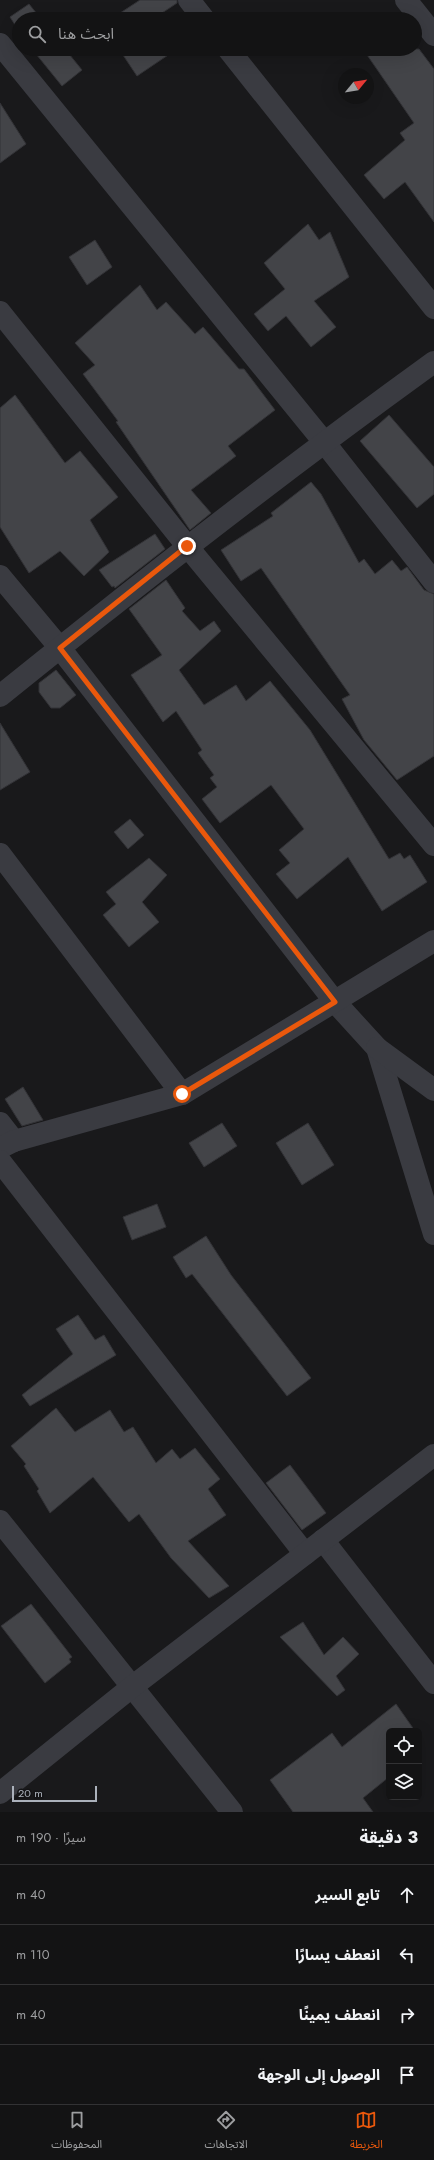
<!DOCTYPE html>
<html lang="ar">
<head>
<meta charset="utf-8">
<style>
  body { margin:0; font-family:Jost,"Noto Sans Arabic",sans-serif; background:#1c1c1d; color:#f1f3f6; direction:rtl }
  .controls { position:absolute; right:12px; bottom:12px; display:grid; overflow:hidden; border-radius:6px; box-shadow:0 4px 16px #0002 }
  .controls button { width:36px; height:36px; display:grid; place-items:center; padding:0; border:0; border-bottom:1px solid #323234; background:#131314; color:#f1f3f6; font:20px sans-serif }
  .compass { position:absolute; left:338px; top:68px; width:36px; height:36px; border-radius:50%; background:#131314; box-shadow:0 4px 16px #0002; rotate:60deg }
  .scale { position:absolute; left:12px; bottom:10px; width:85px; box-sizing:border-box; padding-left:4px; border:2px solid #abb1bb; border-top:0; font-size:11px; line-height:14px; white-space:nowrap; color:#abb1bb; -webkit-text-stroke:3px #141416; paint-order:stroke }
  .stop { position:absolute; width:12px; height:12px; margin:-9px; border:3px solid #ea580c; border-radius:50%; background:#fff }
  .stop.end { background:#ea580c; border-color:#fff; box-shadow:0 1px 4px #0008 }
  .list { margin:0; padding:0; list-style:none }
  h2 { display:flex; justify-content:space-between; align-items:center; height:52px; margin:0; padding:0 16px; font-size:17px }
  h2 small { font-size:13px; font-weight:400; color:#9d9ea0 }
  .list li { display:grid; grid-template-columns:26px 1fr auto; gap:12px; align-items:center; box-sizing:border-box; height:60px; padding:0 16px; border-top:1px solid #323234 }
  .list b { display:block; font-size:15px; white-space:nowrap }
  .list em { font-size:13px; font-style:normal; color:#9d9ea0 }
  .icon { flex:none; width:22px; height:22px; fill:none; stroke:currentColor; stroke-width:2; stroke-linecap:round; stroke-linejoin:round }
  .map { position:relative; flex:none; width:434px; height:1812px; overflow:hidden; direction:ltr }
  .search { position:absolute; background:#131314; box-shadow:0 4px 16px #0002; left:12px; right:12px; top:12px; height:44px; display:flex; align-items:center; gap:10px; box-sizing:border-box; padding:0 14px; border-radius:22px; color:#9d9ea0; font-size:15px }
  .sheet { height:292px; background:#131314 }
  nav { display:flex; justify-content:space-around; align-items:center; box-sizing:border-box; height:56px; border-top:1px solid #323234; background:#131314; font-size:11px; color:#9d9ea0 }
  nav a { display:grid; justify-items:center; gap:2px }
  nav .on { color:#ea580c }
  .map>svg:first-child { display:block }
</style>
</head>
<body>
<div class="map">
<svg width="434" height="1812" viewBox="0 0 434 1812">
  <rect width="100%" height="100%" fill="#19191b"/>
  <g fill="#434448" stroke="#333337">
    <polygon points="140,0 177,0 177,3 153,19 111,19"/>
    <polygon points="29,4 41,19 19,19 19,31 10,17"/>
    <polygon points="32,49 65,49 82,70 62,86"/>
    <polygon points="119,49 177,49 137,76"/>
    <polygon points="363,49 419,49 434,69 434,222 405,182 384,199 364,175 405,140 400,133 414,123"/>
    <polygon points="0,103 26,144 0,163"/>
    <polygon points="308,224 319,240 330,232 349,277 314,301 336,327 311,347 286,316 268,331 254,314 285,289 264,263"/>
    <polygon points="95,240 112,267 87,285 69,257"/>
    <polygon points="140,285 157,310 166,302 195,334 203,327 239,369 244,369 275,410 228,446 236,456 191,490 211,513 190,530 116,422 118,421 83,374 95,365 75,343"/>
    <polygon points="15,395 65,463 80,451 118,497 90,520 109,552 84,576 60,551 29,573 0,527 0,408"/>
    <polygon points="389,415 434,467 434,494 417,508 360,441"/>
    <polygon points="311,482 321,494 359,563 364,559 375,574 392,560 401,571 407,567 424,590 434,594 434,756 397,780 364,740 342,699 350,695 261,568 241,581 221,550 273,516 271,513"/>
    <polygon points="155,534 165,549 115,588 114,586 112,587 99,570"/>
    <polygon points="166,580 185,608 182,611 200,631 214,621 221,631 179,670 204,705 236,685 246,701 270,681 310,730 389,859 400,853 404,859 410,855 427,882 382,911 348,857 297,899 276,874 290,863 279,850 304,829 271,785 220,823 202,799 217,787 210,778 214,775 198,753 202,750 176,711 163,722 131,675 162,655 129,609"/>
    <polygon points="56,670 76,695 60,708 51,708 39,692 39,683"/>
    <polygon points="0,723 30,772 0,790"/>
    <polygon points="130,819 144,835 128,849 114,832"/>
    <polygon points="149,858 167,875 142,902 159,922 129,947 103,915 116,904 106,892"/>
    <polygon points="23,1087 43,1120 22,1126 5,1099"/>
    <polygon points="222,1123 237,1146 204,1167 189,1143"/>
    <polygon points="308,1123 334,1165 302,1185 276,1143"/>
    <polygon points="157,1204 166,1227 132,1240 123,1217"/>
    <polygon points="206,1236 231,1275 311,1378 287,1396 192,1274 186,1278 173,1257"/>
    <polygon points="78,1315 95,1340 104,1335 116,1355 30,1406 22,1395 73,1354 56,1329"/>
    <polygon points="56,1408 75,1432 110,1410 124,1432 133,1427 156,1463 172,1449 180,1459 195,1448 220,1479 208,1489 226,1515 188,1541 229,1586 209,1598 171,1558 139,1514 129,1522 93,1477 50,1513 37,1491 39,1489 24,1466 26,1464 11,1446"/>
    <polygon points="290,1465 326,1513 302,1530 266,1483"/>
    <polygon points="31,1604 72,1657 69,1659 71,1662 45,1683 1,1626"/>
    <polygon points="303,1622 324,1655 343,1637 359,1654 336,1676 345,1690 337,1696 280,1637"/>
    <polygon points="396,1704 415,1731 389,1731 389,1777 363,1798 373,1812 293,1812 270,1780 332,1733 342,1747"/>
  </g>
  <g fill="none" stroke-linecap="round" stroke-linejoin="round">
    <g stroke="#3a3b41" stroke-width="22">
      <polyline points="189,0 204,19"/>
      <polyline points="406,0 434,35"/>
      <polyline points="0,44 324,442 434,582"/>
      <polyline points="228,49 434,308"/>
      <polyline points="0,312 187,546 434,845"/>
      <polyline points="0,576 60,648 335,1002 377,1048 434,1234"/>
      <path d="M 0,696 C 142,581 286,469 434,362"/>
      <polyline points="0,854 182,1094"/>
      <polyline points="377,1048 434,1090"/>
      <polyline points="0,1123 14,1141"/>
      <polyline points="0,1148 14,1141 182,1094 434,941"/>
      <polyline points="0,1161 305,1554"/>
      <polyline points="0,1521 232,1812"/>
      <polyline points="323,1540 434,1683"/>
      <polyline points="0,1793 133,1686 434,1455"/>
    </g>
  </g>
  <g fill="none" stroke-linecap="round" stroke-linejoin="round">
    <polyline stroke="#ea580c" stroke-width="5" points="182,1094 335,1002 60,648 187,546"/>
  </g>
</svg>
<div class="controls">
<button><svg class="icon" aria-label="locate" viewBox="0 0 24 24"><circle cx="12" cy="12" r="6"/><path d="M12 2v4M12 18v4M2 12h4M18 12h4"/></svg></button>
<button><svg class="icon" aria-label="layers" viewBox="0 0 24 24"><path d="M12 4l9 5-9 5-9-5zM3 14l9 5 9-5"/></svg></button>
</div>
<svg class="compass" viewBox="-18 -18 36 36"><path d="M0-13l5 13h-10z" fill="#e53935"/><path d="M0 13l5-13h-10z" fill="#9d9ea0"/></svg>
<div class="scale">20 m</div>
<div class="stop" style="left:182px;top:1094px"></div>
<div class="stop end" style="left:187px;top:546px"></div>
<div class="search"><svg class="icon" aria-label="search" viewBox="0 0 24 24"><circle cx="10" cy="10" r="6"/><path d="M15 15l6 6"/></svg>ابحث هنا</div>
</div>
<section class="sheet">
<h2>3 دقيقة<small>سيرًا · 190 m</small></h2>
<ul class="list">
<li><svg class="icon" aria-label="ahead" viewBox="0 0 24 24"><path d="M12 20V5M6 11l6-6 6 6"/></svg><div><b>تابع السير</b></div><em>40 m</em></li>
<li><svg class="icon" aria-label="left" viewBox="0 0 24 24"><path d="M17 20v-9H6M10 6l-5 5 5 5"/></svg><div><b>انعطف يسارًا</b></div><em>110 m</em></li>
<li><svg class="icon" aria-label="right" viewBox="0 0 24 24"><path d="M7 20v-9h11M14 6l5 5-5 5"/></svg><div><b>انعطف يمينًا</b></div><em>40 m</em></li>
<li><svg class="icon" aria-label="arrive" viewBox="0 0 24 24"><path d="M6 21V4h12l-3 4 3 4H6"/></svg><div><b>الوصول إلى الوجهة</b></div></li>
</ul>
</section>
<nav>
<a class="on"><svg class="icon" aria-label="map" viewBox="0 0 24 24"><path d="M3 6l6-2 6 2 6-2v14l-6 2-6-2-6 2zM9 4v14M15 6v14"/></svg>الخريطة</a>
<a><svg class="icon" aria-label="directions" viewBox="0 0 24 24"><path d="M12 3l9 9-9 9-9-9zM9 14v-3h6M13 9l2 2-2 2"/></svg>الاتجاهات</a>
<a><svg class="icon" aria-label="saved" viewBox="0 0 24 24"><path d="M7 4h10v16l-5-4-5 4z"/></svg>المحفوظات</a>
</nav>
</body>
</html>
